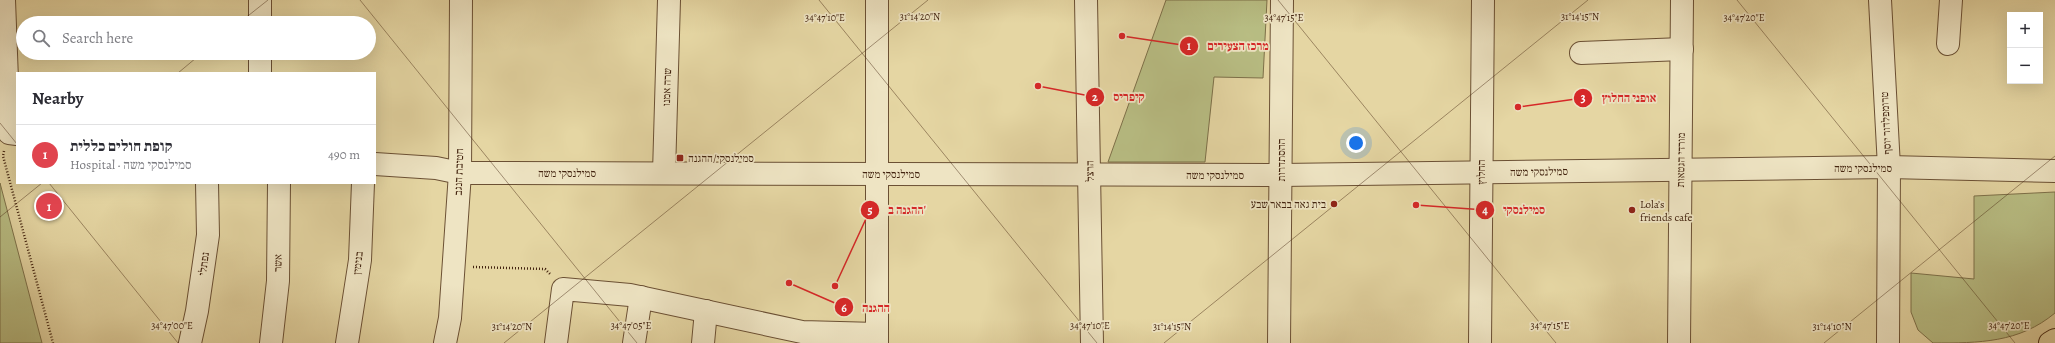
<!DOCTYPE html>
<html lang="en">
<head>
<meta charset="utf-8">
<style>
  body { margin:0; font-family:Alegreya,"Frank Ruhl Libre",serif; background:#f2f2f3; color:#2b2b33 }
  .controls { position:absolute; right:12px; top:12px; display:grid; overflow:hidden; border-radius:0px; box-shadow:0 4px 16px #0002 }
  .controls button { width:36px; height:36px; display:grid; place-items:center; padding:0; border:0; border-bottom:1px solid #e1e1e2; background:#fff; color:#2b2b33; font:20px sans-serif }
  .you { position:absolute; left:1356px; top:143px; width:14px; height:14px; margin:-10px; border:3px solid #fff; border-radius:50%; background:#1a73e8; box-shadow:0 0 0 6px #1a73e833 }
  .badge { display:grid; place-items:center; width:26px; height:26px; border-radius:50%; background:#8f2418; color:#fff; font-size:13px; font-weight:700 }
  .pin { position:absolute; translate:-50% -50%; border:2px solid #fff; box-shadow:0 1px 4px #0006 }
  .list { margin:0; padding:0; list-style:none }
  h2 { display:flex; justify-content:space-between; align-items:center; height:52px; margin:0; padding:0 16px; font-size:17px }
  h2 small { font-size:13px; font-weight:400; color:#7c7c81 }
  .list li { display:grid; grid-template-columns:26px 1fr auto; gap:12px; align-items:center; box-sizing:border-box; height:60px; padding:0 16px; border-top:1px solid #e1e1e2 }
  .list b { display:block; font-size:15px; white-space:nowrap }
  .list p { margin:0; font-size:13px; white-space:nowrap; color:#7c7c81 }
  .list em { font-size:13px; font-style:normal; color:#7c7c81 }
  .icon { flex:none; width:22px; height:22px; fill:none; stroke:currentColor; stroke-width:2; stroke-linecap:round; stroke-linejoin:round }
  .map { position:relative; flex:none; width:2055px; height:343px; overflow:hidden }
  .search { position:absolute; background:#fff; box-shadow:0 4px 16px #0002; left:16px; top:16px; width:360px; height:44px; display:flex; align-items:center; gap:10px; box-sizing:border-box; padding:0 14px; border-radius:22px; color:#7c7c81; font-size:15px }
  .panel { position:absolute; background:#fff; box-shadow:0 4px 16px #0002; left:16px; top:72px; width:360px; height:112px; border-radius:0px }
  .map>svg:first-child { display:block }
</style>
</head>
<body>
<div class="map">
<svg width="2055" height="343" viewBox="0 0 2055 343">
  <rect width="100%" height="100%" fill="#e5d6a3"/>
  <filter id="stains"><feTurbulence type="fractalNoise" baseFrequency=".005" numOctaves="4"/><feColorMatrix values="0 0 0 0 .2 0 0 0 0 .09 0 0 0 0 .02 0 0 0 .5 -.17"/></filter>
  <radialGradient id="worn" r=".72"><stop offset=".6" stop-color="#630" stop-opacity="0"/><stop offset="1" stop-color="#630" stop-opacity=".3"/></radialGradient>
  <g fill="#b8bd83" stroke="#7d7049">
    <polygon points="1166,0 1267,0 1263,78 1214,77 1205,162 1108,162"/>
    <polygon points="0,183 42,343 0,343"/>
    <path d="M 2055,192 L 2055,313 C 2019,343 1979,343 1933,343 L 1918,330 L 1911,312 L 1911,273 L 1974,279 L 1974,196 Z"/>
  </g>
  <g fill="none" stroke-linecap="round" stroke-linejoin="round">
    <defs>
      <g id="minor">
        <polyline points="4,0 9,133 17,134"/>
        <polyline points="260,0 260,23"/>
        <polyline points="1086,0 1092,343"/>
        <polyline points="1880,0 1889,167 1888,343"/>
        <polyline points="1948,44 1951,0"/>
        <polyline points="260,53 260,73"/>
        <polyline points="1581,53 1682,49"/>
        <polyline points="375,164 436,168 460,173 1281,175 1889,167 2055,171"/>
        <polyline points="664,173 669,0"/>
        <polyline points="190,343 197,311 208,235 207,183"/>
        <polyline points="271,343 278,281 279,183"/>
        <polyline points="347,343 360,260 363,183"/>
        <polyline points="445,343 450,318 460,173 461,0"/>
        <polyline points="556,343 563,289 630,295 802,332 877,334"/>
        <polyline points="634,343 641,297"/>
        <polyline points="703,343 706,311"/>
        <polyline points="877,343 877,0"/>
        <polyline points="1279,343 1282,0"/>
        <polyline points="1480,343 1483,0"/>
        <polyline points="1679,343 1682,0"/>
      </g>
      <polyline id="major" points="2050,343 2055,340"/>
    </defs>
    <use href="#minor" stroke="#6b5034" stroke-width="24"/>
    <use href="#major" stroke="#42230f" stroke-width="24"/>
    <g stroke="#42230f" stroke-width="2.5" stroke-dasharray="1 2" stroke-linecap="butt">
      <polyline points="4,151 3,156 53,343"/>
      <polyline points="473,267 545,269 551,275"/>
    </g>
    <use href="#minor" stroke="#eee4c3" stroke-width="22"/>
    <use href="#major" stroke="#e5d6a3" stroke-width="22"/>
  </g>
  <path fill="none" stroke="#42230f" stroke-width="1" stroke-opacity="0.45" d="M 360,0 L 637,343M 819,0 L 1097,343M 1278,0 L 1556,343M 1737,0 L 2015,343M 239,23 L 268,0M 178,73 L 202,53M 0,123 L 17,144M 49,183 L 178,343M 0,217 L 42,183M 504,343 L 928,0M 1164,343 L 1588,0M 1824,343 L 2055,156"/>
  <g fill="#8f2418" stroke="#eee4c3" stroke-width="1.5">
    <rect x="676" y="154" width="8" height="8" rx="2"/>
    <circle cx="1334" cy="204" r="4"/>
    <circle cx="1632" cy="210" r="4"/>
  </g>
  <g text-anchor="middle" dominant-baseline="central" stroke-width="3.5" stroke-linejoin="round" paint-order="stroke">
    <g font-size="11" fill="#42230f" stroke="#eee4c3">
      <text transform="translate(667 87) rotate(-88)">שרה אמנו</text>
      <text transform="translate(1886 123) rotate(-93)">טרומפלדור יוסף</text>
      <text transform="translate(1281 160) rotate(-90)">ההסתדרות</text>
      <text transform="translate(1681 160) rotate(-89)">מורדי הגטאות</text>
      <text x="1863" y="168">סמילנסקי משה</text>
      <text transform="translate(1090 171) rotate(-91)">הרצל</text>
      <text transform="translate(459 172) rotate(-88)">חטיבת הנגב</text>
      <text transform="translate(1481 172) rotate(-90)">החלוץ</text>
      <text transform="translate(1539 172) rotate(-1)">סמילנסקי משה</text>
      <text x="567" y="173">סמילנסקי משה</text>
      <text x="891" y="174">סמילנסקי משה</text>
      <text x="1215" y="175">סמילנסקי משה</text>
      <text transform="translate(278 263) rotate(-89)">אשר</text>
      <text transform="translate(358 263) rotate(-84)">בנימין</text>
      <text transform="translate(204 264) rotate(-82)">נפתלי</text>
    </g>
    <g font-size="11" fill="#42230f" stroke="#eee4c3" text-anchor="start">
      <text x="688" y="158">סמילנסקי/ההגנה</text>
      <text x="1326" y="204" text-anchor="end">בית גאה בבאר שבע</text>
      <text x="1640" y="204">Lola’s<tspan x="1640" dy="13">friends cafe</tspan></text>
    </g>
  </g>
  <g font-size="10" text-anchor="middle" fill="#42230f" stroke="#eee4c3" stroke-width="3.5" stroke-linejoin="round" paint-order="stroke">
    <text x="920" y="20">31°14'20"N</text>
    <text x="1580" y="20">31°14'15"N</text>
    <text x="825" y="21">34°47'10"E</text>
    <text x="1284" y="21">34°47'15"E</text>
    <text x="1744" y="21">34°47'20"E</text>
    <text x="172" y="329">34°47'00"E</text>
    <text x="631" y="329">34°47'05"E</text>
    <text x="1090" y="329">34°47'10"E</text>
    <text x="1550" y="329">34°47'15"E</text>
    <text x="2009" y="329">34°47'20"E</text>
    <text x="512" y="330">31°14'20"N</text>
    <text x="1172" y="330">31°14'15"N</text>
    <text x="1832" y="330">31°14'10"N</text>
  </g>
  <path fill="none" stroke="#d62828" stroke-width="1.5" d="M1122 36L1189 46M1038 86L1095 97M1518 107L1583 98M1416 205L1485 210M835 286L870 210M789 283L844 307"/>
  <g fill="#d62828" stroke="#eee4c3" stroke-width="1.5">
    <circle cx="1122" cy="36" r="4"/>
    <circle cx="1038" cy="86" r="4"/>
    <circle cx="1518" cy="107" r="4"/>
    <circle cx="1416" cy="205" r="4"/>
    <circle cx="835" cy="286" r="4"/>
    <circle cx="789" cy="283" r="4"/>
    <circle cx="1189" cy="46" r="10"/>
    <circle cx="1095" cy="97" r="10"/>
    <circle cx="1583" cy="98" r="10"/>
    <circle cx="1485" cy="210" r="10"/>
    <circle cx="870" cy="210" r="10"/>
    <circle cx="844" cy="307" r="10"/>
  </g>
  <g font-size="12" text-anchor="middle" font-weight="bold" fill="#fff">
    <text x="1189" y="50">1</text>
    <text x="1095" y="101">2</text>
    <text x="1583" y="102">3</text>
    <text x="1485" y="214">4</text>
    <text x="870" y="214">5</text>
    <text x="844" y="312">6</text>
  </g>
  <g font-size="12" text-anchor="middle" font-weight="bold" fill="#d62828" stroke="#eee4c3" stroke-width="3.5" stroke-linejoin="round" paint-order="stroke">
    <text x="1238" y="50">מרכז הצעירים</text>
    <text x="1129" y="101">קיפריס</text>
    <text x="1629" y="102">אופני החלוץ</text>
    <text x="1524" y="214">סמילנסקי</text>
    <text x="907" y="214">ההגנה ב'</text>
    <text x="876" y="312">ההגנה</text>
  </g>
  <rect width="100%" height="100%" filter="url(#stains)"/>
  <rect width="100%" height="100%" fill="url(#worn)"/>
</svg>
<div class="controls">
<button>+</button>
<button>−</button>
</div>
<div class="you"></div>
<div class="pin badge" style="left:49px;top:206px;background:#e0444e">1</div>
<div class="search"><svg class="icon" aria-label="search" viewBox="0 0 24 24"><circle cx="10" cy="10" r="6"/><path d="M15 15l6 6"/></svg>Search here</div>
<section class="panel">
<h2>Nearby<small></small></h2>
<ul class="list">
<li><span class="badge" style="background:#e0444e">1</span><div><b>קופת חולים כללית</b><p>Hospital · סמילנסקי משה</p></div><em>490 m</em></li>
</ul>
</section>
</div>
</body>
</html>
